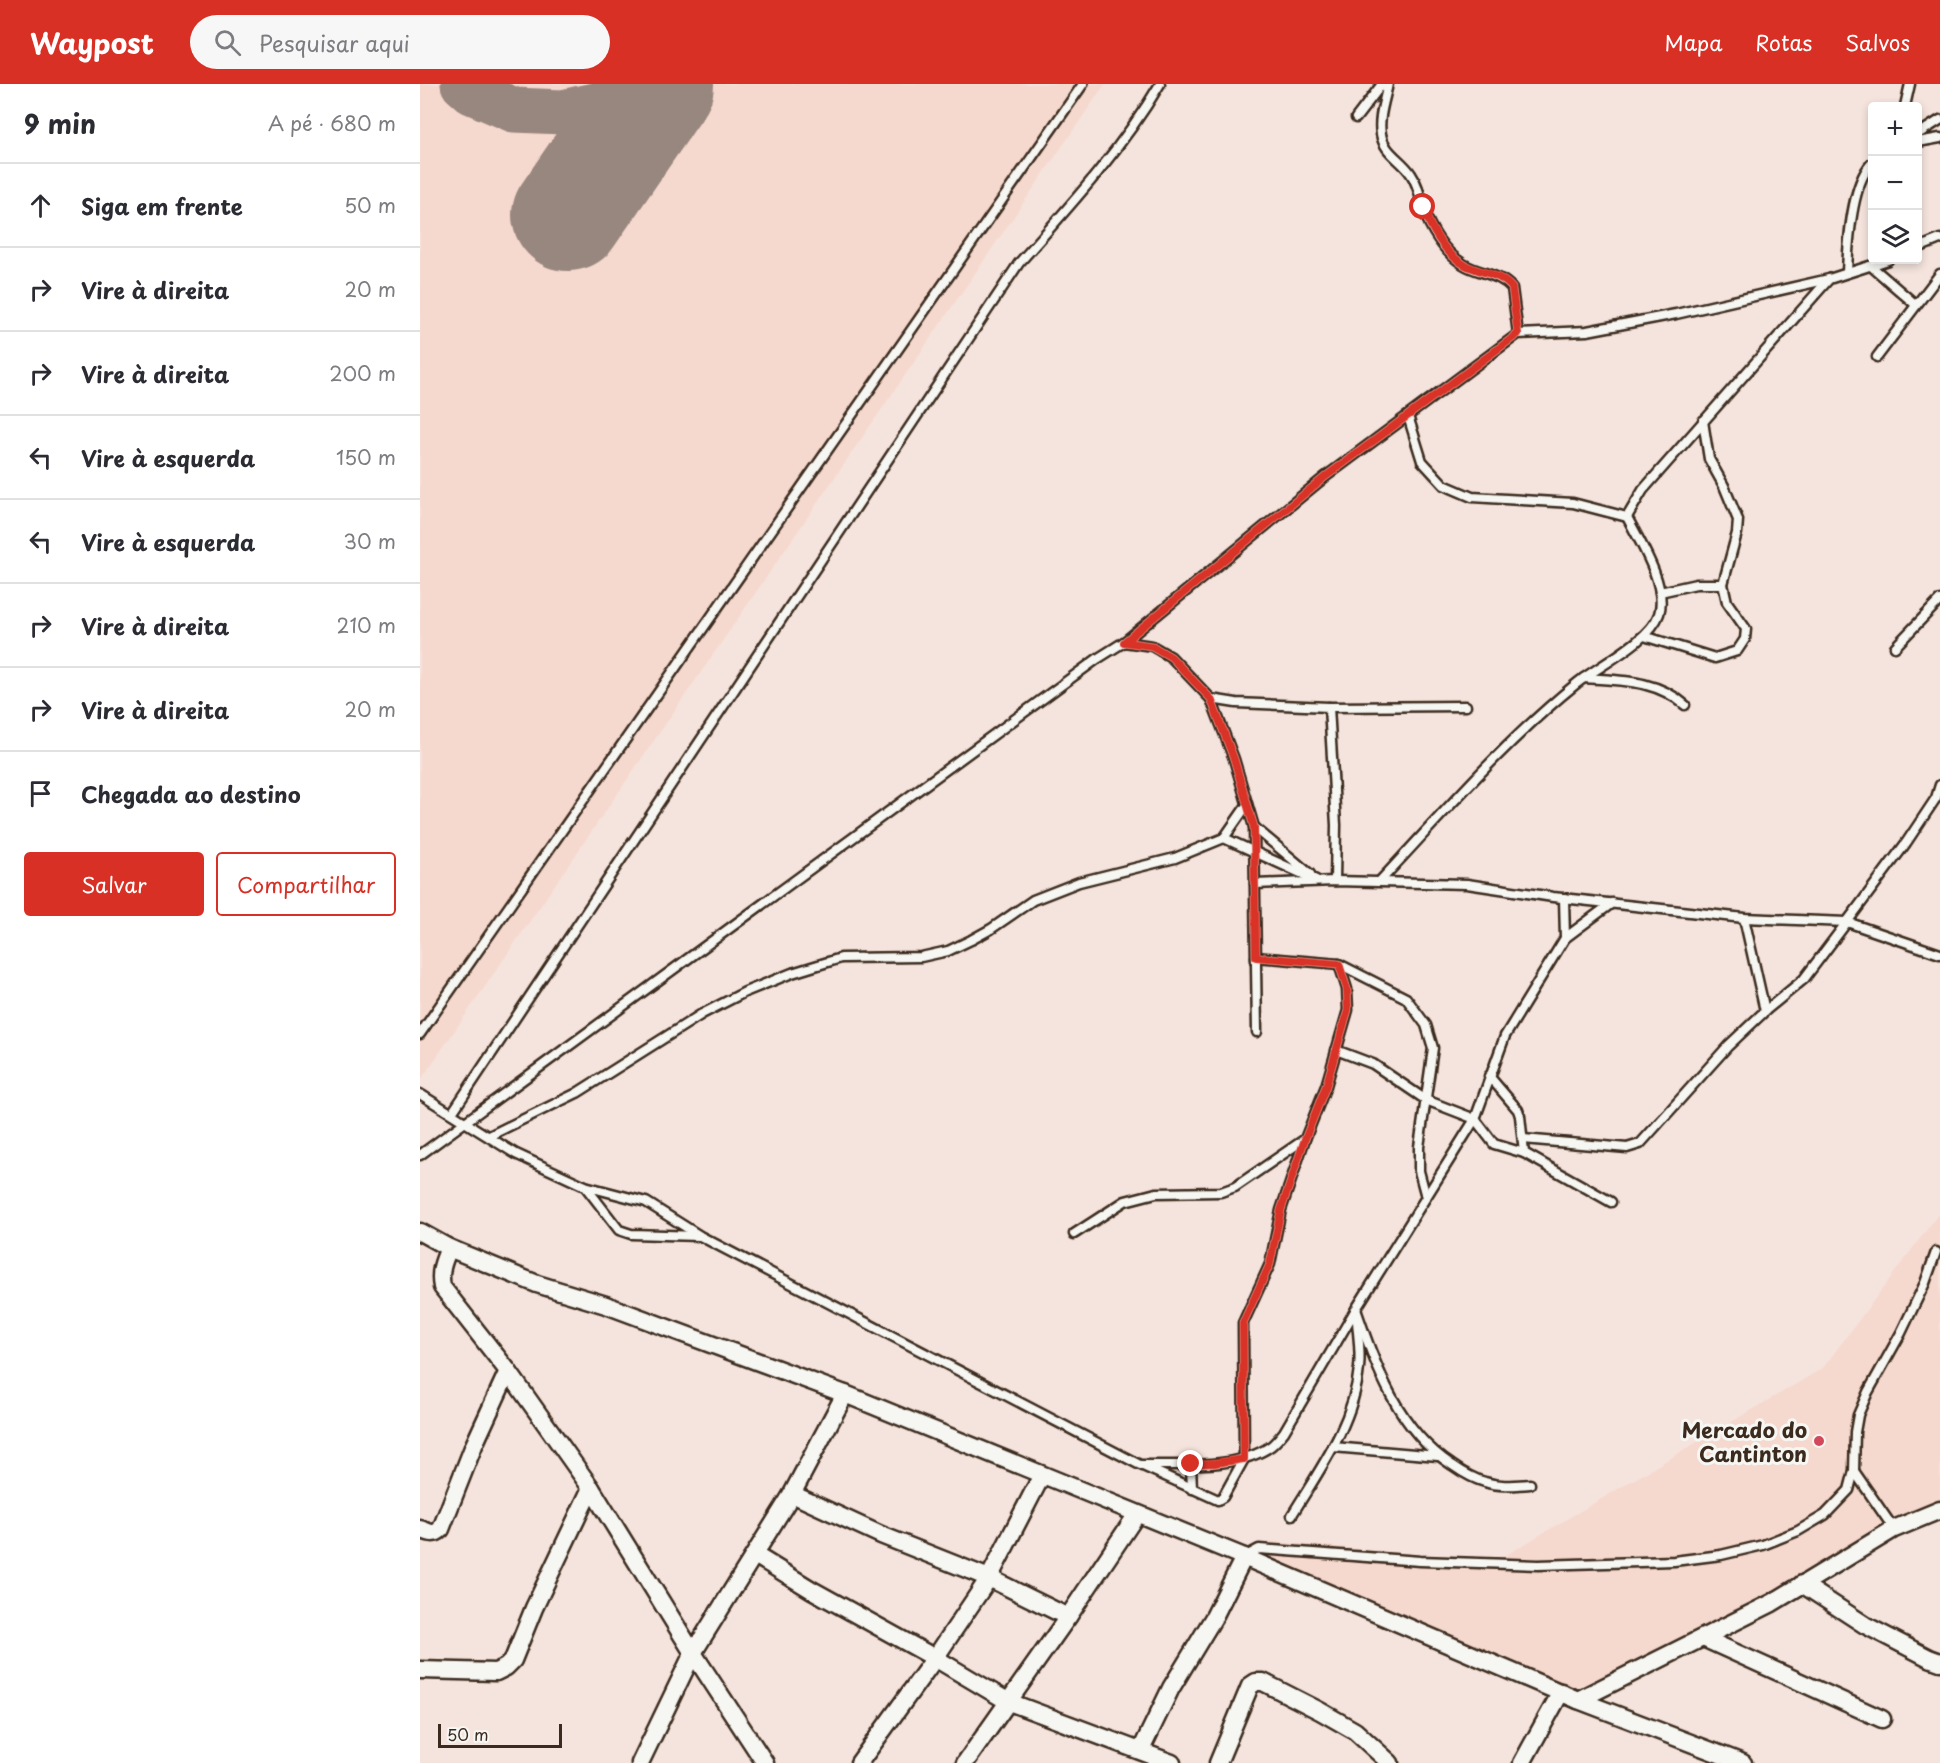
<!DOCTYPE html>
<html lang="pt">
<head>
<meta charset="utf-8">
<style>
  body { margin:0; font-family:"Playpen Sans",sans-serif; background:#f7f7f7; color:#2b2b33 }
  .controls { position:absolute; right:18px; top:18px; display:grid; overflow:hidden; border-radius:6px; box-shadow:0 3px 9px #0003 }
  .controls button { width:54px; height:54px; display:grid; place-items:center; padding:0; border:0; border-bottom:2px solid #e1e1e2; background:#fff; color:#2b2b33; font:30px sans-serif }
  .scale { position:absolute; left:18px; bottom:15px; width:124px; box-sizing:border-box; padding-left:6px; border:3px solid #3b2a1e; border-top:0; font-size:16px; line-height:21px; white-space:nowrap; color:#3b2a1e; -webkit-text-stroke:4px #f6f6f2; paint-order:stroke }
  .stop { position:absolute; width:18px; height:18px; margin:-14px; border:4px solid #d93025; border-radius:50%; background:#fff }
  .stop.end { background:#d93025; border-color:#fff; box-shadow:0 2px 6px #0008 }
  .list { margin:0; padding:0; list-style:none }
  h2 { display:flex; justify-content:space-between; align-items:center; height:78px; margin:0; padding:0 24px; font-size:26px }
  h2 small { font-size:20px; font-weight:400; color:#7c7c81 }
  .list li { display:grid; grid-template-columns:39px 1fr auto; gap:18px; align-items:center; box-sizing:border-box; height:84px; padding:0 24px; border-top:2px solid #e1e1e2 }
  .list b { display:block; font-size:22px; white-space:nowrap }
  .list em { font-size:20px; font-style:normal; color:#7c7c81 }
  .actions { display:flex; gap:12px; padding:18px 24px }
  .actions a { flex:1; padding:14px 0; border:2px solid #d93025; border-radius:6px; text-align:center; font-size:21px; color:#d93025 }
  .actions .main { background:#d93025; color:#fff }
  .icon { flex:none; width:33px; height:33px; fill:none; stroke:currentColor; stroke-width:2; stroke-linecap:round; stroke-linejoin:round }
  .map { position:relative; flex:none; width:1520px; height:1679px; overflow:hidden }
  header { display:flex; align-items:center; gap:36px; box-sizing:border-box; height:84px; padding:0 30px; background:#d93025; color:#fff }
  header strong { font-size:28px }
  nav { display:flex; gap:33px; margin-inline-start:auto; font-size:21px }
  .search { width:420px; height:54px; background:#f7f7f7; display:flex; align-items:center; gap:15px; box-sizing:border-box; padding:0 21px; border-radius:33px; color:#7c7c81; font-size:22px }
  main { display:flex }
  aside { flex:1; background:#fff }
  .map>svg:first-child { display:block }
</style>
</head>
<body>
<header>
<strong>Waypost</strong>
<div class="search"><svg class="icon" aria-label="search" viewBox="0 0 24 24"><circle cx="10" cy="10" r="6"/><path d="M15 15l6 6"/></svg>Pesquisar aqui</div>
<nav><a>Mapa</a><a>Rotas</a><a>Salvos</a></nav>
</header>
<main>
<aside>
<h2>9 min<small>A pé · 680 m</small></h2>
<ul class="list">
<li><svg class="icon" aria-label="ahead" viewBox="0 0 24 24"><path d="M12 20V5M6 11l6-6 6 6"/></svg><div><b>Siga em frente</b></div><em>50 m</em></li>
<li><svg class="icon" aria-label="right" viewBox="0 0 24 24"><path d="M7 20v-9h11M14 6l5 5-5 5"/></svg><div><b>Vire à direita</b></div><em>20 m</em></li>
<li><svg class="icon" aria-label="right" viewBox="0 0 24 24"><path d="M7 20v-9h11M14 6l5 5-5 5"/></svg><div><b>Vire à direita</b></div><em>200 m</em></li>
<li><svg class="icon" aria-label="left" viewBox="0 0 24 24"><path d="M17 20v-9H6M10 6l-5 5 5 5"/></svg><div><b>Vire à esquerda</b></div><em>150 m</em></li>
<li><svg class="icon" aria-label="left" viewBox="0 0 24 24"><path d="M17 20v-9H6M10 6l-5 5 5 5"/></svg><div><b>Vire à esquerda</b></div><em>30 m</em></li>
<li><svg class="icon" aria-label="right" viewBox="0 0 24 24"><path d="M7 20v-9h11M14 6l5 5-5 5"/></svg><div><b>Vire à direita</b></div><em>210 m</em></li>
<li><svg class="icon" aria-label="right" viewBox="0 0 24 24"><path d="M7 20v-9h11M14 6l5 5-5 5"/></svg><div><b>Vire à direita</b></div><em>20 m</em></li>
<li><svg class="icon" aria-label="arrive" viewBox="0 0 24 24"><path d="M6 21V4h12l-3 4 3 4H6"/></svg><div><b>Chegada ao destino</b></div></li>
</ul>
<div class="actions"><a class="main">Salvar</a><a>Compartilhar</a></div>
</aside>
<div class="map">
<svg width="1520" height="1679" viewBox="0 0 1520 1679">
  <rect width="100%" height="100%" fill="#f5e4dd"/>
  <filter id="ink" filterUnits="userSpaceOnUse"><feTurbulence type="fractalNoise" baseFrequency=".0167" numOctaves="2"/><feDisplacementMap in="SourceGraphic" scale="12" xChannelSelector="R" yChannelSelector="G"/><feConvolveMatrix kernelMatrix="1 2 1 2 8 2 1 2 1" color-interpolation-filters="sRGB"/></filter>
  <g filter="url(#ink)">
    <g fill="#f5d8ce">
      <polygon points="0,0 685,0 0,997"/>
      <polygon points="1520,1128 1520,1430 1171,1598 1151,1604 839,1482 848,1457 1076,1477 1403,1284"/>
    </g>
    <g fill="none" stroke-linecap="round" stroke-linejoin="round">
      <polyline stroke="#98877e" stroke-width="45" points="43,0 52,8 94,26 143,28 192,17 224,0"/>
      <polyline stroke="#98877e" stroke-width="112" points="148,131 238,0"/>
      <defs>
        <g id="service">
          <path d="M 968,0 C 965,15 958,34 961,50 C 964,69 981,75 991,90 C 998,100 1000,112 1003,124 C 1010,145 1024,168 1043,180 C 1059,190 1079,189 1092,204 L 1098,250"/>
          <polyline points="1485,22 1490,0"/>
          <polyline points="936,34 962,0"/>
          <polyline points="1498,50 1520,36"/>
          <polyline points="1498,58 1520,54"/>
          <polyline points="1498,164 1520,155"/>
          <polyline points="1451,182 1496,221"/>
          <path d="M 1427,189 C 1428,160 1431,100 1452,79"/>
          <polyline points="1457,273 1520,190"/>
          <polyline points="988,332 1002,377 1024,401 1052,413 1153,419 1207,433"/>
          <polyline points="1240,508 1276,500 1303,500"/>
          <polyline points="1224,552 1295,574 1317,567 1325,555 1326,545 1307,518 1303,500 1317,449 1318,436 1304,402 1289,375 1283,337"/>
          <polyline points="704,558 732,562 751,573 791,615 814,675 834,743 837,948"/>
          <polyline points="1475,563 1520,516"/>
          <path d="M 1164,594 C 1201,597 1235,595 1265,621"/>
          <polyline points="791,615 816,619 909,623 1046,622"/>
          <polyline points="909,623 916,741 915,797"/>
          <polyline points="834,743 890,790"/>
          <polyline points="804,754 896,796"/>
          <path d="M 960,797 C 1023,730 1084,658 1156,600 C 1178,582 1230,557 1239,530 C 1248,502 1220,458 1207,433 L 1223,406 L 1409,195"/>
          <polyline points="835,800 915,797 1047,800 1133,813 1324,834 1427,838 1486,759 1516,714 1520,701"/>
          <polyline points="1144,814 1145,854"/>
          <polyline points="1324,834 1345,927"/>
          <polyline points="836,873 919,880 986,914 1006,941 1013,964 999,1063 999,1087 1006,1113"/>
          <polyline points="0,950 663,0"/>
          <polyline points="916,966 953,980 1006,1016 1055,1035 1074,1060 1104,1069"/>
          <polyline points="1069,992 1098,1026 1100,1032 1104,1069 1191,1118"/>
          <path d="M 0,1010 L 96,1070 L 165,1102 L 226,1118 L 280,1152 L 720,1381 C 760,1380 817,1386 851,1362 C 856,1358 860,1353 864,1348 L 936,1225 L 1055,1035 L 1085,952 L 1145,854 L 1192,819"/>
          <path d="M 32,1029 L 599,179 C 650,122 701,66 740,0"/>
          <polyline points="69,1052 157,1009 282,930 325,908 372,889 421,874 501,873 528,867 551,856 571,845 613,816 659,798 755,774 804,754 827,721"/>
          <polyline points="1103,1055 1207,1064 1220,1060 1308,962 1345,927 1384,895 1427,838 1520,870"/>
          <polyline points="0,1071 677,575 704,558 905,393 1098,250 1167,247 1256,230 1409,195 1468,176"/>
          <polyline points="165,1102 199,1146 211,1150 279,1152"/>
          <polyline points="654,1150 705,1117 736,1109 801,1108 815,1103 885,1055"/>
          <path d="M 936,1225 C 956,1283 978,1346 1032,1381 C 1042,1388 1053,1395 1065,1398 C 1080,1403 1095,1401 1110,1400"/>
          <polyline points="913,1363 1018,1372"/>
          <polyline points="771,1380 772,1405"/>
          <polyline points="723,1382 798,1416 803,1413 824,1375 823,1239 850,1180 861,1126 885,1055 906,1002 928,926 927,905 919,880"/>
          <polyline points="1434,1387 1474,1445"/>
          <path d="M 872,1431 C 900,1385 934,1339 939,1284 C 941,1268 938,1252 937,1237"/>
          <polyline points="824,1473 839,1465 1000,1477 1118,1481 1254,1477 1301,1471 1343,1461 1378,1447 1405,1431 1429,1406 1434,1387 1435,1348 1438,1331 1448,1308 1481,1249 1505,1199 1516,1168"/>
        </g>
        <g id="minor">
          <polyline points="0,1148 29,1164 117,1200 186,1221 425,1310 824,1473 1158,1616 1323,1679"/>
          <path d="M 29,1164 C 23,1178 19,1188 22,1203 L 88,1287 L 171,1404 L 273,1569 L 345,1679"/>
          <polyline points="372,1410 461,1451 569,1494 648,1533"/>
          <path d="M 0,1445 C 8,1448 14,1452 21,1445 L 54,1361 L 88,1287"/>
          <polyline points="335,1471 392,1506 515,1574 589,1618 752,1679"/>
          <polyline points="1382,1500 1445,1541 1509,1574 1520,1578"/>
          <polyline points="1283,1554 1462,1635"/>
          <polyline points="0,1586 76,1588 86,1583 93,1576 114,1524 171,1404"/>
          <polyline points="1158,1616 1352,1519 1474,1445 1520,1426"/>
          <polyline points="721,1666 751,1604 794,1533 824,1473"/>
          <polyline points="220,1679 273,1569 372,1410 425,1310"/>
          <polyline points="439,1679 515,1574 569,1494 622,1391"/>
          <polyline points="545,1679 648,1533 717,1430"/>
          <polyline points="798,1679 830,1602 836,1598 843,1598 900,1627 935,1647 970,1679"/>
          <polyline points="1102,1679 1141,1608"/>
        </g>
      </defs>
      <use href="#service" stroke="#3b2a1e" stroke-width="13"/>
      <use href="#minor" stroke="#3b2a1e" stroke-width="21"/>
      <use href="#service" stroke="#f6f6f2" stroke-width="8"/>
      <use href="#minor" stroke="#f6f6f2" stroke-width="16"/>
    </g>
  </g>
  <g fill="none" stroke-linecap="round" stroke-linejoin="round" filter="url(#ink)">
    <path stroke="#d93025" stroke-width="8" d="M 771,1380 L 795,1379 L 824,1375 L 823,1239 L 850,1180 L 861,1126 L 885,1055 L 906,1002 L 928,926 L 927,905 L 919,880 L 836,873 L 834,743 L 814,675 L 791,615 L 751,573 L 732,562 L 704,558 L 905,393 L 1098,250 L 1092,204 C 1080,189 1061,189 1045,181 C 1025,170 1010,144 1003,123"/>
  </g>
  <circle fill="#d1495b" stroke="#f6f6f2" stroke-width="2" cx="1399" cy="1357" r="6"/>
  <g text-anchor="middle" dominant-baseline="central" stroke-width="6" stroke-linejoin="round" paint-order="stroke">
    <g font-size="21" font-weight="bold" fill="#3b2a1e" stroke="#f6f6f2" text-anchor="end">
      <text x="1387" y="1345">Mercado do<tspan x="1387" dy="24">Cantinton</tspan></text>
    </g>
  </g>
</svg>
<div class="controls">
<button>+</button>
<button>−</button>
<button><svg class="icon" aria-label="layers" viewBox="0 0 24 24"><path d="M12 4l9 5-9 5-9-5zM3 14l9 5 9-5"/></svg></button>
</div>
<div class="scale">50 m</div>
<div class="stop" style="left:1003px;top:123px"></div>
<div class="stop end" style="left:771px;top:1380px"></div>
</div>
</main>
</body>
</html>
